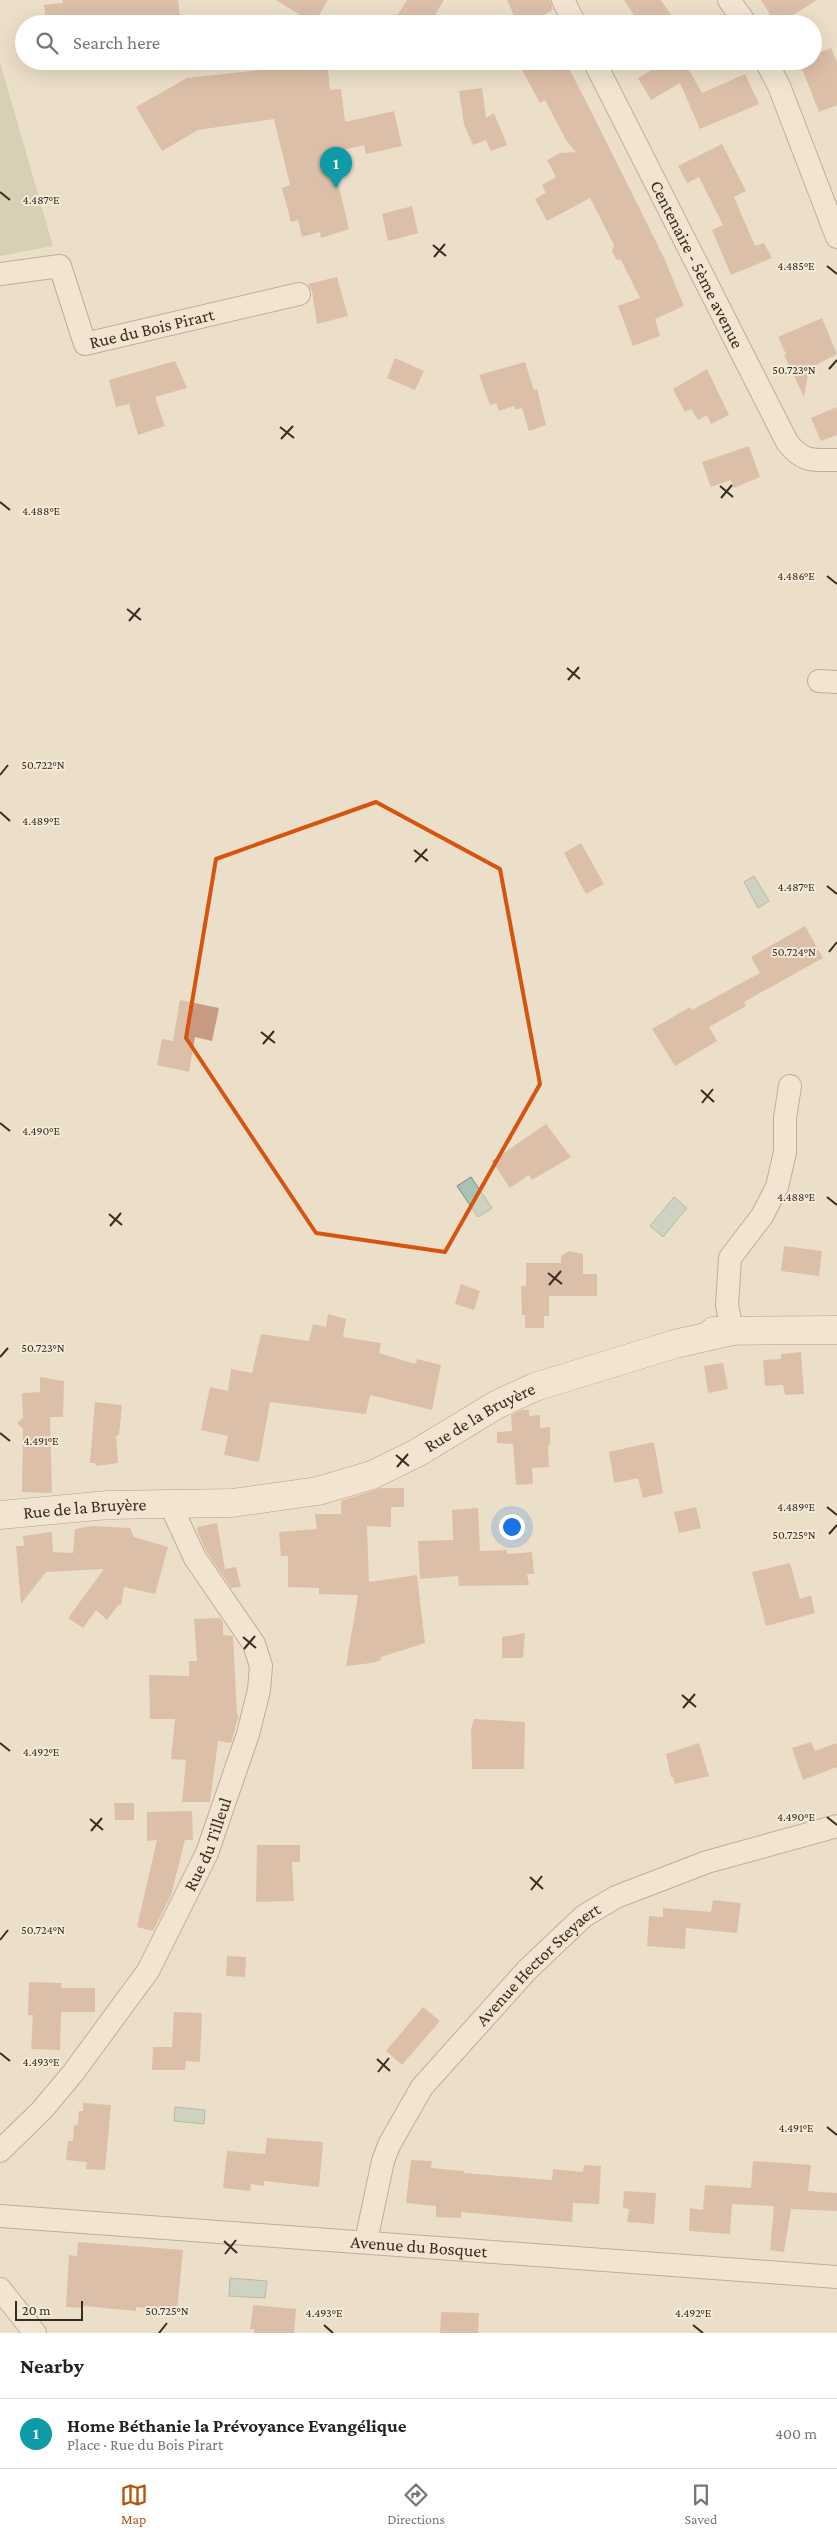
<!DOCTYPE html>
<html lang="en">
<head>
<meta charset="utf-8">
<style>
  body { margin:0; font-family:"Crimson Pro",serif; background:#f6f6f6; color:#222 }
  .scale { position:absolute; left:15px; bottom:12px; width:68px; box-sizing:border-box; padding-left:5px; border:2px solid #392b21; border-top:0; font-size:14px; line-height:18px; white-space:nowrap; color:#392b21; -webkit-text-stroke:4px #f4ead8; paint-order:stroke }
  .you { position:absolute; left:511px; top:1526px; width:18px; height:18px; margin:-12px; border:4px solid #fff; border-radius:50%; background:#1a73e8; box-shadow:0 0 0 8px #1a73e833 }
  .badge { display:grid; place-items:center; width:32px; height:32px; border-radius:50%; background:#b45309; color:#fff; font-size:16px; font-weight:700 }
  .pin { position:absolute; translate:-50% -41px; filter:drop-shadow(0 1px 2px #0008) }
  .pin::after { content:''; position:absolute; top:26px; width:18px; height:15px; background:inherit; clip-path:polygon(0 0,100% 0,50% 100%) }
  .list { margin:0; padding:0; list-style:none }
  h2 { display:flex; justify-content:space-between; align-items:center; height:65px; margin:0; padding:0 20px; font-size:21px }
  h2 small { font-size:16px; font-weight:400; color:#767676 }
  .list li { display:grid; grid-template-columns:32px 1fr auto; gap:15px; align-items:center; box-sizing:border-box; height:70px; padding:0 20px; border-top:1px solid #e0e0e0 }
  .list b { display:block; font-size:19px; white-space:nowrap }
  .list p { margin:0; font-size:16px; white-space:nowrap; color:#767676 }
  .list em { font-size:16px; font-style:normal; color:#767676 }
  .icon { flex:none; width:28px; height:28px; fill:none; stroke:currentColor; stroke-width:2; stroke-linecap:round; stroke-linejoin:round }
  .map { position:relative; flex:none; width:837px; height:2333px; overflow:hidden }
  .search { position:absolute; background:#fff; box-shadow:0 5px 20px #0002; left:15px; right:15px; top:15px; height:55px; display:flex; align-items:center; gap:12px; box-sizing:border-box; padding:0 18px; border-radius:28px; color:#767676; font-size:19px }
  .sheet { height:135px; background:#fff }
  nav { display:flex; justify-content:space-around; align-items:center; box-sizing:border-box; height:70px; border-top:1px solid #e0e0e0; background:#fff; font-size:14px; color:#767676 }
  nav a { display:grid; justify-items:center; gap:2px }
  nav .on { color:#b45309 }
  .map>svg:first-child { display:block }
</style>
</head>
<body>
<div class="map">
<svg width="837" height="2333" viewBox="0 0 837 2333">
  <rect width="100%" height="100%" fill="#ecdfc9"/>
  <polygon fill="#bdbf9c" points="0,62 53,246 0,256"/>
  <g fill="#aac1b8" stroke="#708f85">
    <polygon points="754,876 769,901 758,908 744,882"/>
    <polygon points="471,1177 492,1208 478,1217 457,1186"/>
    <polygon points="674,1197 687,1208 663,1237 650,1226"/>
    <polygon points="175,2107 205,2110 204,2124 174,2121"/>
    <polygon points="230,2278 267,2281 265,2298 229,2296"/>
  </g>
  <g fill="#c79a82">
    <polygon points="62,0 178,0 181,24 47,24 44,5 63,3"/>
    <polygon points="276,0 328,0 314,24"/>
    <polygon points="407,0 444,0 430,24 392,24"/>
    <polygon points="507,0 550,0 553,10 526,24 518,24"/>
    <polygon points="624,0 661,0 677,24 640,24"/>
    <polygon points="761,0 817,0 779,24 776,24"/>
    <polygon points="831,48 837,62 837,105 819,112 799,61 813,61 813,55"/>
    <polygon points="296,61 327,61 330,90 341,89 345,122 394,111 402,146 366,154 364,145 331,153 349,229 321,238 320,232 302,237 298,220 291,222 282,188 290,185 274,119 198,130 162,151 136,107 187,78 298,66"/>
    <polygon points="517,61 565,61 592,113 665,260 684,306 655,319 660,336 633,346 618,306 640,298 621,260 616,259 612,251 614,245 590,198 547,221 535,199 546,193 542,185 556,177 547,160 560,153 576,152 566,140 545,100 540,103"/>
    <polygon points="667,61 684,61 702,93 745,74 759,104 700,129 680,83 651,100 638,78"/>
    <polygon points="482,88 486,118 494,113 507,145 491,151 486,140 473,145 464,124 459,91"/>
    <polygon points="722,144 746,191 734,197 755,246 764,243 772,258 731,275 712,230 723,225 699,177 687,183 678,166"/>
    <polygon points="412,206 418,233 388,241 382,214"/>
    <polygon points="337,277 348,316 317,324 312,291 308,284"/>
    <polygon points="822,318 837,354 809,369 804,397 784,355 786,354 778,337"/>
    <polygon points="395,358 424,371 415,390 387,378"/>
    <polygon points="175,361 187,388 155,397 165,426 138,435 129,404 116,407 109,380"/>
    <polygon points="525,362 534,390 537,389 546,425 529,431 522,408 516,410 514,406 499,411 496,403 490,405 479,375"/>
    <polygon points="707,369 729,415 711,424 707,415 698,420 691,409 685,412 673,389"/>
    <polygon points="837,407 837,435 821,441 811,418"/>
    <polygon points="749,446 760,477 734,488 731,480 711,487 702,462"/>
    <polygon points="581,843 604,884 586,894 564,853"/>
    <polygon points="805,926 823,958 744,1002 746,1006 709,1027 717,1041 675,1066 652,1029 690,1007 692,1010 760,973 751,957"/>
    <polygon points="180,1000 219,1008 212,1041 195,1037 189,1072 157,1065 162,1039 173,1041"/>
    <polygon points="546,1124 571,1157 532,1180 529,1175 510,1188 492,1161"/>
    <polygon points="784,1246 822,1251 819,1276 781,1271"/>
    <polygon points="569,1251 583,1254 583,1274 597,1274 597,1296 549,1296 549,1316 544,1316 544,1328 525,1328 525,1315 522,1315 521,1286 526,1286 526,1263 561,1263 561,1256"/>
    <polygon points="461,1284 480,1291 474,1310 455,1304"/>
    <polygon points="328,1314 346,1319 343,1337 381,1343 379,1353 415,1364 417,1359 441,1365 432,1410 370,1395 366,1414 270,1402 259,1462 224,1455 228,1436 201,1430 210,1387 228,1391 231,1369 252,1373 261,1334 309,1341 313,1324 326,1327"/>
    <polygon points="801,1352 804,1394 785,1395 783,1385 765,1386 763,1360 781,1359 781,1354"/>
    <polygon points="723,1363 728,1389 708,1393 704,1366"/>
    <polygon points="40,1377 64,1381 63,1417 50,1417 52,1493 22,1492 23,1429 17,1423 23,1418 22,1393 40,1392"/>
    <polygon points="95,1402 122,1405 119,1435 116,1436 118,1463 96,1466 95,1463 90,1463"/>
    <polygon points="522,1410 529,1410 529,1416 540,1415 540,1428 550,1427 550,1445 548,1445 549,1467 532,1468 533,1484 516,1485 513,1444 497,1443 497,1432 512,1431 511,1415"/>
    <polygon points="654,1442 663,1493 643,1498 638,1478 614,1483 609,1452"/>
    <polygon points="381,1488 404,1488 404,1507 391,1507 391,1527 367,1526 369,1582 417,1575 425,1643 381,1657 381,1660 372,1663 346,1666 358,1595 319,1594 319,1588 288,1587 288,1556 281,1556 279,1532 317,1529 315,1514 341,1514 341,1501"/>
    <polygon points="696,1507 701,1528 679,1533 674,1512"/>
    <polygon points="478,1508 480,1551 507,1550 507,1554 532,1552 534,1574 527,1574 529,1585 459,1586 458,1576 420,1579 418,1541 453,1540 452,1510"/>
    <polygon points="217,1523 225,1569 236,1567 241,1587 231,1588 206,1551 198,1533 197,1527"/>
    <polygon points="92,1526 130,1528 134,1537 168,1547 155,1594 124,1587 121,1605 118,1605 107,1620 96,1610 83,1628 68,1618 104,1569 46,1572 21,1604 16,1546 24,1546 23,1536 52,1532 53,1552 73,1553 75,1529"/>
    <polygon points="790,1563 800,1599 811,1595 815,1613 766,1626 752,1572"/>
    <polygon points="220,1618 223,1622 223,1635 233,1636 237,1715 239,1715 231,1743 218,1741 210,1802 182,1802 186,1760 171,1759 175,1719 150,1719 149,1675 189,1676 189,1661 197,1661 194,1619"/>
    <polygon points="525,1633 523,1658 502,1658 502,1637"/>
    <polygon points="474,1719 525,1722 524,1769 472,1769 471,1730"/>
    <polygon points="811,1742 815,1751 837,1743 837,1767 803,1780 792,1748"/>
    <polygon points="699,1743 709,1776 675,1784 673,1777 671,1777 666,1754"/>
    <polygon points="114,1803 134,1803 134,1820 115,1820"/>
    <polygon points="192,1811 193,1840 185,1840 171,1895 153,1931 137,1927 157,1840 147,1841 147,1812"/>
    <polygon points="257,1845 300,1845 300,1862 292,1862 294,1901 256,1902"/>
    <polygon points="713,1900 741,1903 737,1933 686,1928 685,1949 647,1946 649,1916 663,1917 663,1908 711,1912"/>
    <polygon points="227,1956 246,1957 245,1977 226,1976"/>
    <polygon points="29,1982 62,1983 61,1988 95,1988 95,2012 61,2012 60,2050 31,2049 33,2015 28,2015"/>
    <polygon points="423,2007 440,2021 402,2065 386,2051"/>
    <polygon points="174,2012 202,2013 200,2062 186,2061 185,2070 152,2070 153,2047 172,2047"/>
    <polygon points="83,2103 111,2105 105,2170 86,2169 87,2162 66,2160 68,2141 73,2141 74,2126 78,2124 79,2111 83,2111"/>
    <polygon points="267,2138 323,2142 319,2187 264,2181 264,2186 251,2184 250,2191 223,2188 227,2151 265,2154"/>
    <polygon points="411,2160 432,2161 431,2168 464,2171 464,2173 552,2180 553,2169 583,2172 584,2165 601,2166 599,2204 573,2203 572,2222 461,2212 461,2218 436,2217 436,2206 406,2203"/>
    <polygon points="753,2161 811,2165 808,2191 837,2193 837,2211 791,2209 784,2252 770,2250 774,2206 732,2204 730,2234 689,2231 690,2208 703,2210 705,2185 751,2188"/>
    <polygon points="624,2191 656,2193 654,2224 627,2222 629,2209 623,2208"/>
    <polygon points="78,2242 183,2250 177,2311 136,2307 136,2311 83,2306 83,2308 66,2307 69,2255 77,2256"/>
    <polygon points="253,2305 296,2309 294,2333 254,2333 254,2329 250,2329"/>
    <polygon points="441,2312 479,2313 478,2333 440,2333"/>
  </g>
  <g fill="none" stroke-linecap="round" stroke-linejoin="round">
    <defs>
      <g id="minor">
        <polyline points="563,0 575,24"/>
        <polyline points="729,0 746,24"/>
        <path id="s1" d="M 594,61 L 787,442 C 803,463 813,460 837,460"/>
        <polyline points="766,61 779,86 837,237"/>
        <path id="s2" d="M 0,274 L 60,266 L 85,344 L 299,294"/>
        <polyline points="819,681 837,682"/>
        <polyline points="732,1331 727,1305 730,1258 762,1216 777,1187 785,1152 785,1118 790,1086"/>
        <path id="s3" d="M 0,2151 L 42,2110 L 73,2073 L 148,1971 L 207,1853 L 248,1734 L 259,1690 L 261,1666 L 254,1644 L 195,1558 L 170,1504"/>
        <path id="s4" d="M 0,2216 L 837,2277"/>
        <path id="s5" d="M 366,2241 L 383,2161 L 389,2145 L 422,2087 L 527,1970 L 584,1916 L 616,1897 L 707,1862 L 837,1826"/>
        <polyline points="0,2289 35,2333"/>
      </g>
      <g id="secondary">
        <polyline points="714,1331 837,1330"/>
        <path id="s6" d="M 0,1515 L 108,1505 L 232,1503 L 318,1491 L 372,1475 L 417,1453 L 496,1405 L 535,1387 L 675,1344 L 732,1331"/>
      </g>
    </defs>
    <use href="#minor" stroke="#87725f" stroke-width="24"/>
    <use href="#secondary" stroke="#695342" stroke-width="29"/>
    <use href="#minor" stroke="#f7eddc" stroke-width="22"/>
    <use href="#secondary" stroke="#f7eddc" stroke-width="28"/>
  </g>
  <path d="M0 0H837V2333H0ZM 376,802 L 500,869 L 540,1084 L 445,1252 L 316,1233 L 186,1038 L 216,859 Z" fill="#ecdfc9" fill-opacity=".55" fill-rule="evenodd"/>
  <path fill="none" stroke="#d6540e" stroke-width="4" stroke-linejoin="round" d="M 376,802 L 500,869 L 540,1084 L 445,1252 L 316,1233 L 186,1038 L 216,859 Z"/>
  <path fill="none" stroke="#392b21" stroke-width="2" d="M 0,192 L 10,200M 433,245 L 446,256M 434,257 L 445,244M 827,266 L 837,274M 829,369 L 837,360M 280,427 L 294,438M 281,439 L 293,426M 720,486 L 733,497M 721,498 L 732,485M 0,502 L 10,510M 827,576 L 837,584M 127,609 L 141,620M 129,621 L 140,608M 567,668 L 580,679M 568,680 L 579,667M 0,775 L 8,765M 0,812 L 10,821M 414,850 L 428,861M 415,862 L 427,849M 827,886 L 837,894M 829,952 L 837,942M 261,1032 L 275,1043M 263,1044 L 274,1031M 701,1090 L 714,1102M 702,1103 L 713,1089M 0,1123 L 10,1131M 827,1197 L 837,1205M 109,1214 L 122,1225M 110,1226 L 121,1213M 548,1273 L 562,1284M 549,1285 L 561,1271M 0,1357 L 8,1348M 0,1433 L 10,1441M 396,1455 L 409,1466M 397,1467 L 408,1454M 827,1507 L 837,1515M 829,1534 L 837,1525M 243,1637 L 256,1648M 244,1649 L 255,1636M 682,1695 L 696,1707M 683,1708 L 695,1694M 0,1743 L 10,1751M 827,1817 L 837,1825M 90,1819 L 103,1830M 91,1831 L 102,1818M 530,1877 L 543,1889M 531,1890 L 542,1876M 0,1940 L 8,1930M 0,2053 L 10,2061M 377,2059 L 390,2071M 378,2072 L 389,2058M 827,2127 L 837,2135M 224,2241 L 237,2253M 225,2254 L 236,2240M 324,2325 L 333,2333M 693,2325 L 703,2333M 159,2333 L 167,2323"/>
  <g text-anchor="middle" dominant-baseline="central" stroke-width="4" stroke-linejoin="round" paint-order="stroke">
    <g font-size="18" fill="#392b21" stroke="#f4ead8">
      <text stroke="none"><textPath href="#s1" startOffset="228">Centenaire - 5ème avenue</textPath></text>
      <text stroke="none"><textPath href="#s2" startOffset="211">Rue du Bois Pirart</textPath></text>
      <text stroke="none"><textPath href="#s6" startOffset="498">Rue de la Bruyère</textPath></text>
      <text stroke="none"><textPath href="#s6" startOffset="85">Rue de la Bruyère</textPath></text>
      <text stroke="none"><textPath href="#s3" startOffset="374">Rue du Tilleul</textPath></text>
      <text stroke="none"><textPath href="#s5" startOffset="335">Avenue Hector Steyaert</textPath></text>
      <text stroke="none"><textPath href="#s4" startOffset="420">Avenue du Bosquet</textPath></text>
    </g>
  </g>
  <g font-size="12" text-anchor="middle" fill="#392b21" stroke="#f4ead8" stroke-width="4" stroke-linejoin="round" paint-order="stroke">
    <text x="41" y="204">4.487°E</text>
    <text x="796" y="270">4.485°E</text>
    <text x="794" y="374">50.723°N</text>
    <text x="41" y="515">4.488°E</text>
    <text x="796" y="580">4.486°E</text>
    <text x="43" y="769">50.722°N</text>
    <text x="41" y="825">4.489°E</text>
    <text x="796" y="891">4.487°E</text>
    <text x="794" y="956">50.724°N</text>
    <text x="41" y="1135">4.490°E</text>
    <text x="796" y="1201">4.488°E</text>
    <text x="43" y="1352">50.723°N</text>
    <text x="41" y="1445">4.491°E</text>
    <text x="796" y="1511">4.489°E</text>
    <text x="794" y="1539">50.725°N</text>
    <text x="41" y="1756">4.492°E</text>
    <text x="796" y="1821">4.490°E</text>
    <text x="43" y="1934">50.724°N</text>
    <text x="41" y="2066">4.493°E</text>
    <text x="796" y="2132">4.491°E</text>
    <text x="167" y="2315">50.725°N</text>
    <text x="324" y="2317">4.493°E</text>
    <text x="693" y="2317">4.492°E</text>
  </g>
</svg>
<div class="scale">20 m</div>
<div class="you"></div>
<div class="pin badge" style="left:336px;top:188px;background:#0f9aa8">1</div>
<div class="search"><svg class="icon" aria-label="search" viewBox="0 0 24 24"><circle cx="10" cy="10" r="6"/><path d="M15 15l6 6"/></svg>Search here</div>
</div>
<section class="sheet">
<h2>Nearby<small></small></h2>
<ul class="list">
<li><span class="badge" style="background:#0f9aa8">1</span><div><b>Home Béthanie la Prévoyance Evangélique</b><p>Place · Rue du Bois Pirart</p></div><em>400 m</em></li>
</ul>
</section>
<nav>
<a class="on"><svg class="icon" aria-label="map" viewBox="0 0 24 24"><path d="M3 6l6-2 6 2 6-2v14l-6 2-6-2-6 2zM9 4v14M15 6v14"/></svg>Map</a>
<a><svg class="icon" aria-label="directions" viewBox="0 0 24 24"><path d="M12 3l9 9-9 9-9-9zM9 14v-3h6M13 9l2 2-2 2"/></svg>Directions</a>
<a><svg class="icon" aria-label="saved" viewBox="0 0 24 24"><path d="M7 4h10v16l-5-4-5 4z"/></svg>Saved</a>
</nav>
</body>
</html>
